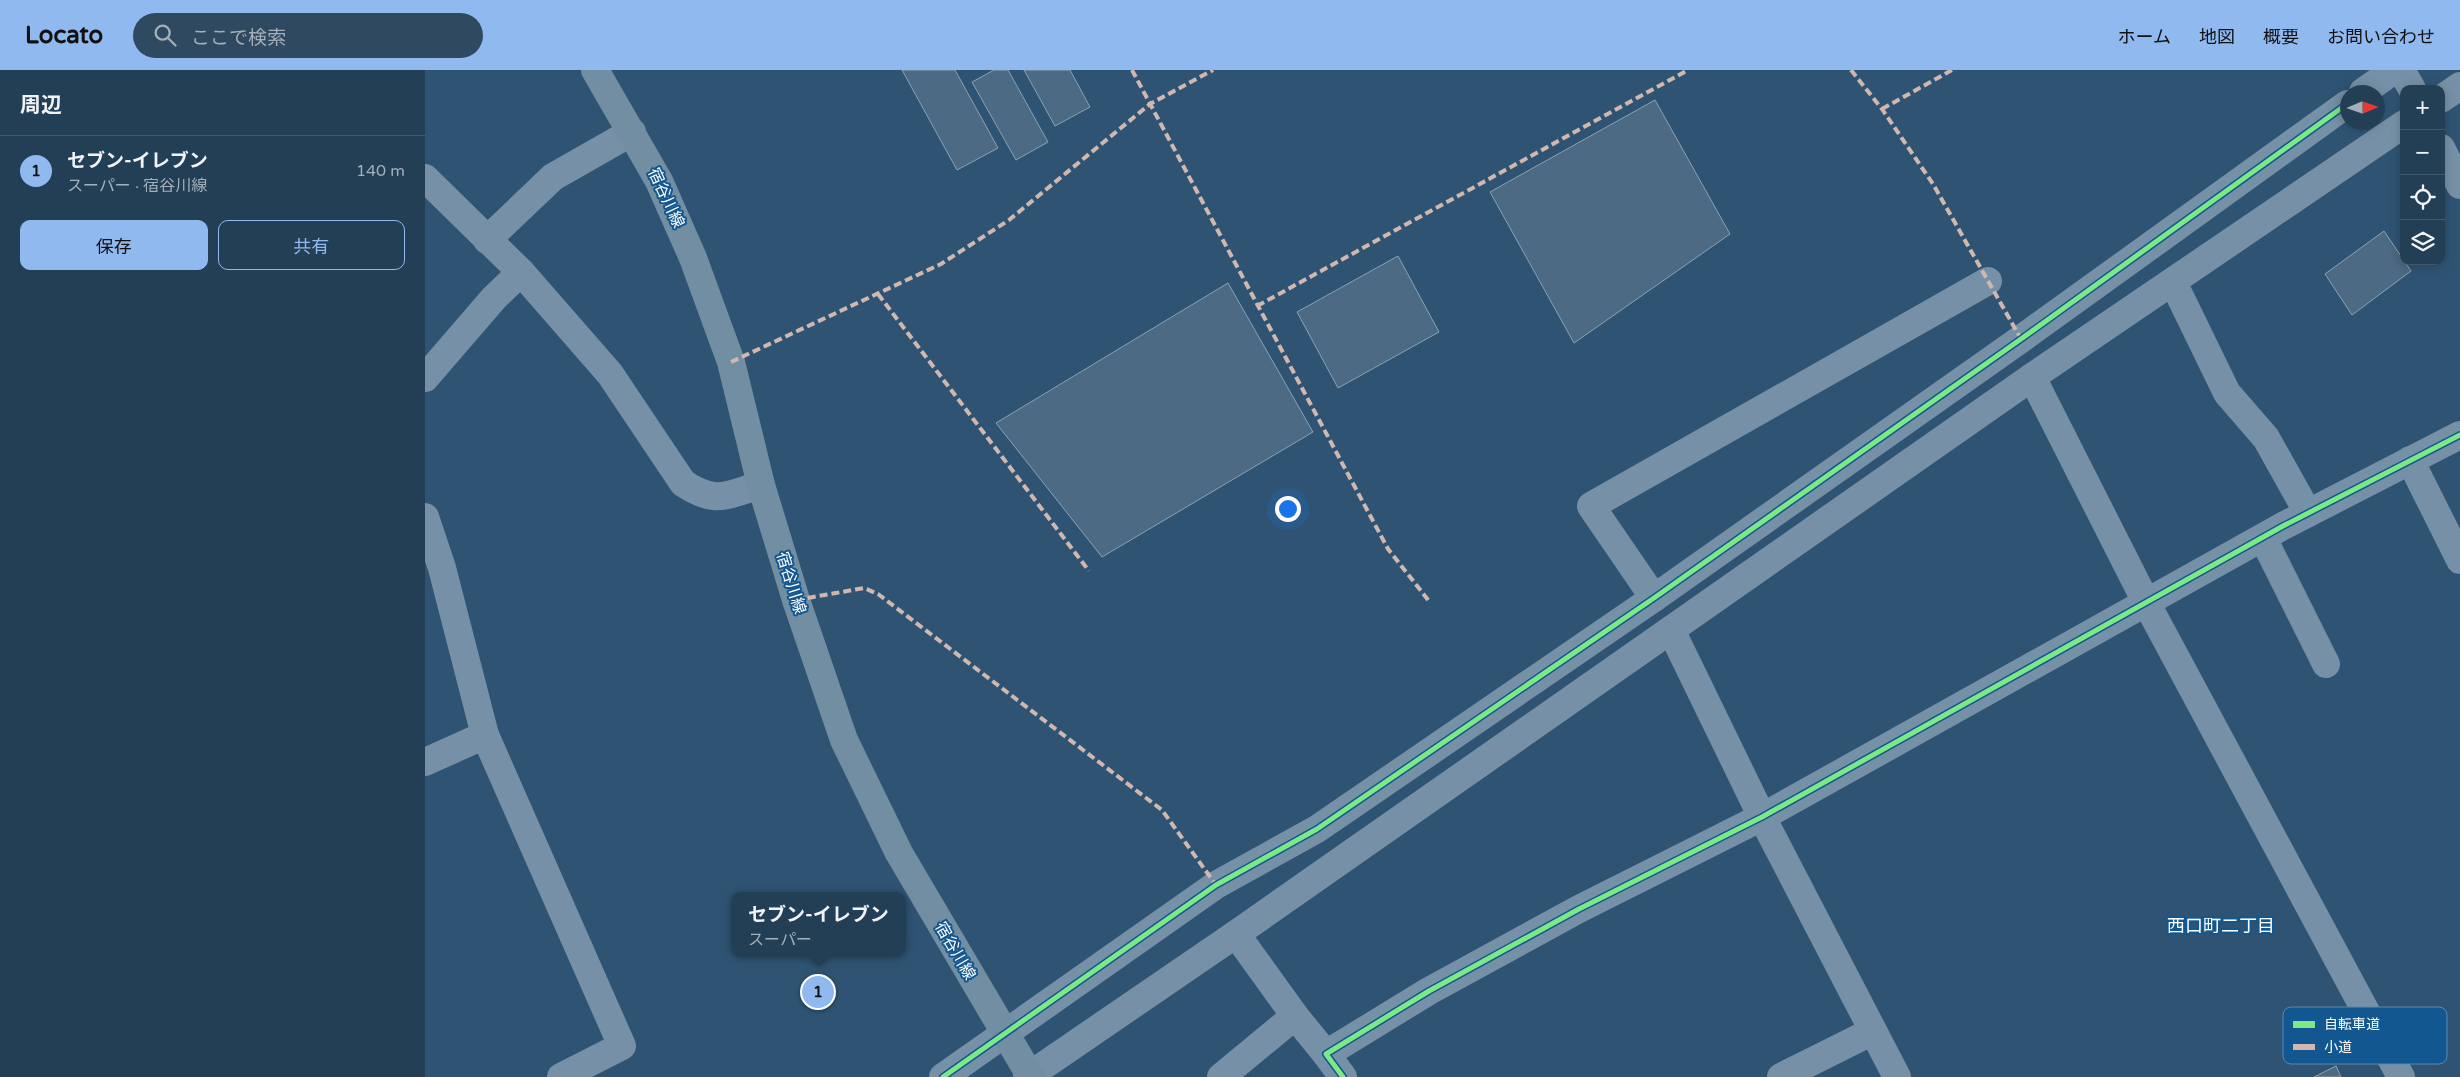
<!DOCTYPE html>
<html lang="ja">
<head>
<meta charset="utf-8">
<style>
  body { margin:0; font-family:"Varela Round","Noto Sans JP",sans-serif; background:#2f4a60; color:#f1f3f6 }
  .controls { position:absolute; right:15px; top:15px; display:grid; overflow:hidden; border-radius:10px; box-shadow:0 2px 12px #0003 }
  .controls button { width:45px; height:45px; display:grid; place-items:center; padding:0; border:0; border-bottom:1px solid #40586c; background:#233f56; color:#f1f3f6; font:25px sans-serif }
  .compass { position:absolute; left:1915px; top:15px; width:45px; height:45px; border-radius:50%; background:#233f56; box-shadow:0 2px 12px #0003; rotate:88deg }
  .you { position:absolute; left:862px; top:438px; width:18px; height:18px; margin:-12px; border:4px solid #fff; border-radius:50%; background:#1a73e8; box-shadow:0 0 0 8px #1a73e833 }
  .badge { display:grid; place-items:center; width:32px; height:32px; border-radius:50%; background:#90b9f0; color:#111; font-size:16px; font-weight:700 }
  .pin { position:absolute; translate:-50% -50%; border:2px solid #fff; box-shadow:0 1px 5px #0006 }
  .popup { position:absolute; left:306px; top:822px; width:175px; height:65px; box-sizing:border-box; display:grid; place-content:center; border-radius:10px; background:#233f56; filter:drop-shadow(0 1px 4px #0005); font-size:16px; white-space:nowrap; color:#a3afb9 }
  .popup b { font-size:19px; color:#f1f3f6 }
  .popup::after { content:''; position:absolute; left:50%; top:100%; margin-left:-10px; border:10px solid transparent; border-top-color:#233f56 }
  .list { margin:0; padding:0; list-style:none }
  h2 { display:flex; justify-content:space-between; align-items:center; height:65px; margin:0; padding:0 20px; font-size:21px }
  h2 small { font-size:16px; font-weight:400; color:#a3afb9 }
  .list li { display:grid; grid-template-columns:32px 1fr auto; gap:15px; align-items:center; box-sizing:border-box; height:70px; padding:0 20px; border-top:1px solid #40586c }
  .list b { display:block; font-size:19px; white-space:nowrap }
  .list p { margin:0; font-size:16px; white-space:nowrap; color:#a3afb9 }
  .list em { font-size:16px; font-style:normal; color:#a3afb9 }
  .actions { display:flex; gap:10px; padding:15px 20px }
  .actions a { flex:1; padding:11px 0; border:1px solid #90b9f0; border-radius:10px; text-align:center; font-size:18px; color:#90b9f0 }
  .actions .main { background:#90b9f0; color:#111 }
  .icon { flex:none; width:28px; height:28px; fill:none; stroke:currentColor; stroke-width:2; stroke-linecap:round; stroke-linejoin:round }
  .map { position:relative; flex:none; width:2035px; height:1007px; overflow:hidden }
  header { display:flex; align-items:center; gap:30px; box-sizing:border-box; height:70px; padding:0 25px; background:#90b9f0; color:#111 }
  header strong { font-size:24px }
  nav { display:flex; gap:28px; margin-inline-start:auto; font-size:18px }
  .search { width:350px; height:45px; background:#2f4a60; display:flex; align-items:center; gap:12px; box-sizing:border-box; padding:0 18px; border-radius:28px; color:#a3afb9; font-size:19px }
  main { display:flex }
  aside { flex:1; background:#233f56 }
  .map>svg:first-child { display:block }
</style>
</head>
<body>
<header>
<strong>Locato</strong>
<div class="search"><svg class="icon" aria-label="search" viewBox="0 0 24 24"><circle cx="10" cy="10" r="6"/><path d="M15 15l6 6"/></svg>ここで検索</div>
<nav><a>ホーム</a><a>地図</a><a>概要</a><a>お問い合わせ</a></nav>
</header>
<main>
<aside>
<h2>周辺<small></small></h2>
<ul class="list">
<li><span class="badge">1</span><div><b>セブン-イレブン</b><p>スーパー · 宿谷川線</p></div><em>140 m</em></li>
</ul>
<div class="actions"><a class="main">保存</a><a>共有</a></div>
</aside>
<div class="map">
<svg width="2035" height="1007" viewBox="0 0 2035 1007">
  <rect width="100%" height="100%" fill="#2f5473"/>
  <g fill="#4c6a83" stroke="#8ba2b5">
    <polygon points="477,0 530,0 573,78 532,100"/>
    <polygon points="569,0 583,0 623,72 591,90 547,12"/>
    <polygon points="599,0 645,0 665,37 630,56"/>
    <polygon points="1230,30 1305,164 1149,273 1065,122"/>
    <polygon points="1959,161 1986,201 1927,245 1900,204"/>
    <polygon points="973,186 1014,262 913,318 872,242"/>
    <polygon points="803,213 888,362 677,487 571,353"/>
    <polygon points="1911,996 1916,1007 1889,1007"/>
  </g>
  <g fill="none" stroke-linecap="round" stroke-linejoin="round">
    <g stroke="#7691a7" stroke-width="28">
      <path d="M 0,108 L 96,202 L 185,304 L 258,413 C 291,435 301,425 336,415"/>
      <polyline points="62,170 128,107 207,62"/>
      <polyline points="1748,212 1802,323 1841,368 1883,443"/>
      <polyline points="1607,307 1721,532 1976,1007"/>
      <polyline points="0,308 69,228 96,202"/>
      <polyline points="1985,390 2035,490"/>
      <polyline points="0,447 17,498 60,665"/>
      <polyline points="1838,468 1901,594"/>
      <polyline points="1229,528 1166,436 1563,211"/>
      <polyline points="1246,560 1337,747 1472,1007"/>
      <polyline points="0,692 60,665 197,976 136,1007"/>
      <polyline points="811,864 870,946 901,984"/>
      <polyline points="796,1007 870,946"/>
      <polyline points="918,1007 901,984 1004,921 1154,839 1337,747 1858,456 2035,365"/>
      <polyline points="1356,1007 1448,961"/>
    </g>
    <g stroke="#7691a7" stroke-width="28">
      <polyline points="1976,0 1987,19"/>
      <polyline points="1938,22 1969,0"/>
      <polyline points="2016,29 2035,16"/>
      <polyline points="2016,78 2035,115"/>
      <polyline points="518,1007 791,815 892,759 1229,528 1596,269 1922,34"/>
      <polyline points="602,1007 811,864 1607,307 1979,54"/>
    </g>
    <polyline stroke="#728ea3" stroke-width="28" points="170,0 234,111 268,188 306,292 336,415 371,530 419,670 474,783 606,1007"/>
    <g stroke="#d1b7ad" stroke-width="4" stroke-dasharray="8 4" stroke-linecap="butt">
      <polyline points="707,0 963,479 1004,531"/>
      <polyline points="1426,0 1457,39 1508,114 1596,269"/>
      <polyline points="1457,39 1527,0"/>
      <polyline points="453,224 664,501"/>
      <polyline points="832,236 1263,0"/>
      <polyline points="306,292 516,194 584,150 725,34 788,0"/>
      <polyline points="371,530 439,518 453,524 737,740 791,815"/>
    </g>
    <defs>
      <g id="cycleway">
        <polyline points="518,1007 791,815 892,759 1229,528 1596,269 1922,34"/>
        <polyline points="918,1007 901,984 1004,921 1154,839 1337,747 1858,456 2035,365"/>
      </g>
    </defs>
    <use href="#cycleway" stroke="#125790" stroke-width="8"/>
    <use href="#cycleway" stroke="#7ce984" stroke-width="5"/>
  </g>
  <g text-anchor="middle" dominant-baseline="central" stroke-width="4" stroke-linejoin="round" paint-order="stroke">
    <g font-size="16" fill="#fff" stroke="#125790">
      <text transform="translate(241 128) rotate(65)">宿谷川線</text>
      <text transform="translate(366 513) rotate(73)">宿谷川線</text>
      <text transform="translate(530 881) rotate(60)">宿谷川線</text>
    </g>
    <g font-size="18" fill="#fff" stroke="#125790">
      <text x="1796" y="856">西口町二丁目</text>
    </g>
  </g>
  <rect x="1858" y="937" width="164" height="57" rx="8" fill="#125790" stroke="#5989b1" stroke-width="1"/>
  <rect x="1868" y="951" width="22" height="7" fill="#7ce984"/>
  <rect x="1868" y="974" width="22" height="6" fill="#d1b7ad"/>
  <g font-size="14" fill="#fff">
    <text x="1899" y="959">自転車道</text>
    <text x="1899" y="982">小道</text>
  </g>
</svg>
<div class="controls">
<button>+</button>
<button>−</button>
<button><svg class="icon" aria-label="locate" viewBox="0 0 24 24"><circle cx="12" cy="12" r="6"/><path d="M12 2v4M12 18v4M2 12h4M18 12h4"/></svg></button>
<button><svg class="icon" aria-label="layers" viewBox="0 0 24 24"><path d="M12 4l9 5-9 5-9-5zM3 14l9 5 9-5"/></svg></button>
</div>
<svg class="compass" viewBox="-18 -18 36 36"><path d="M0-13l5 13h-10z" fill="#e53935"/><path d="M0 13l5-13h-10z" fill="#a3afb9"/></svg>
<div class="you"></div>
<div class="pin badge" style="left:393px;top:922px">1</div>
<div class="popup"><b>セブン-イレブン</b>スーパー</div>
</div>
</main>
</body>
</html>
